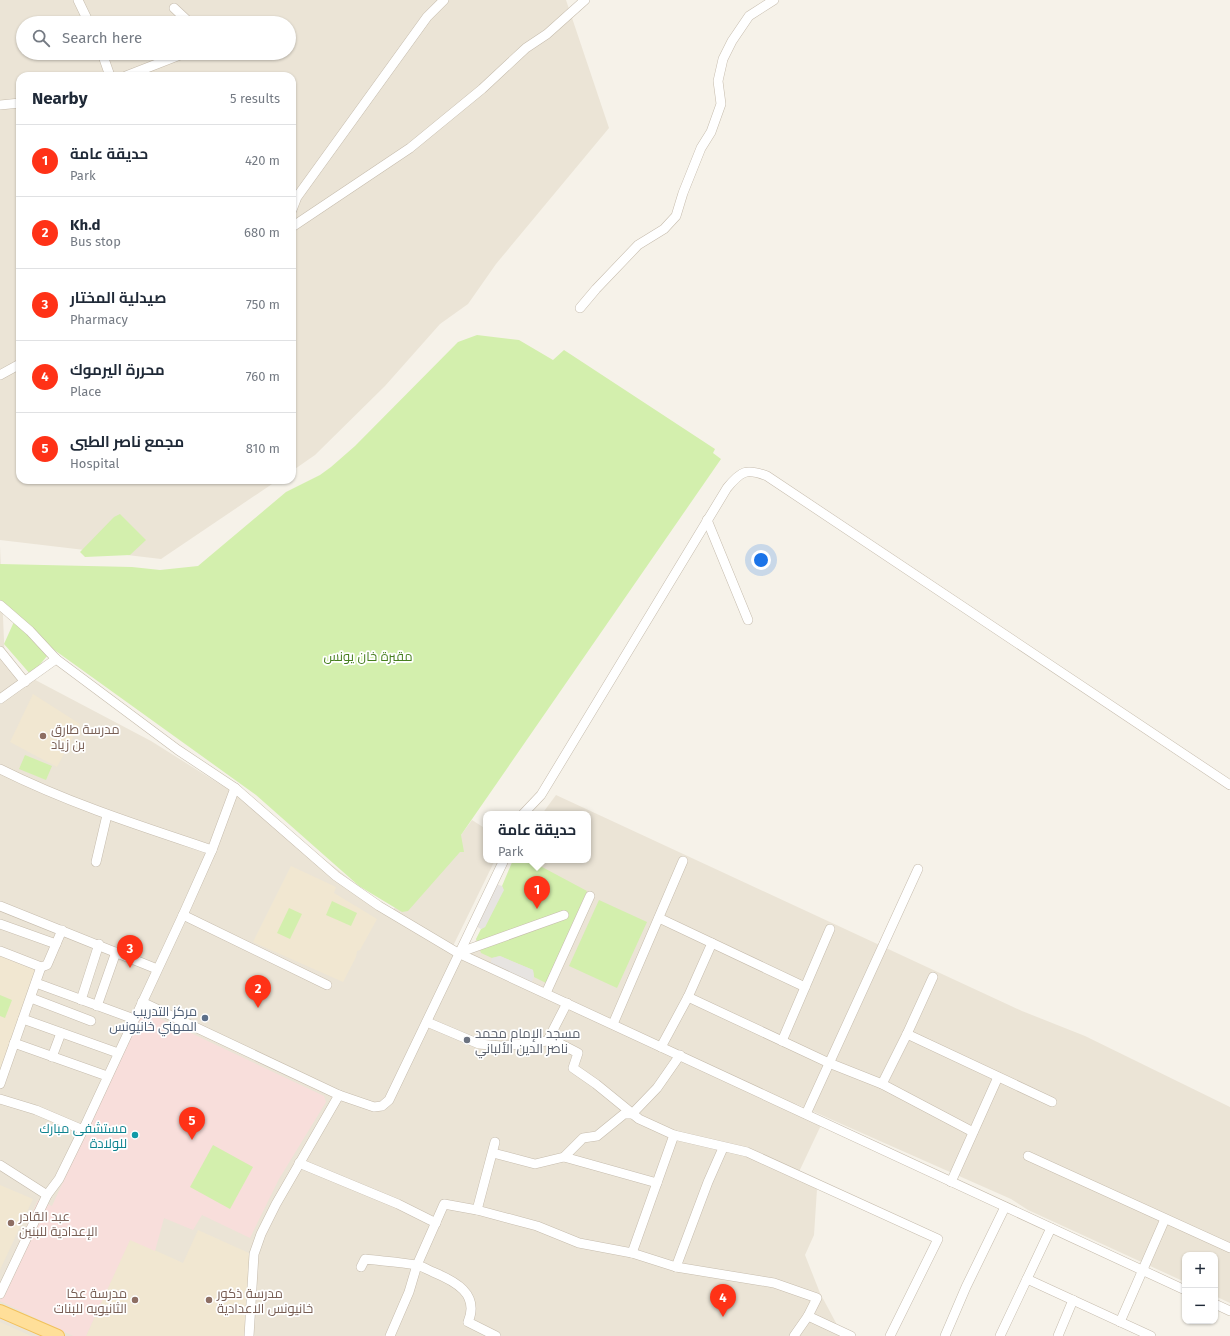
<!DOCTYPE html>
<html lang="en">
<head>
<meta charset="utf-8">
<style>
  body { margin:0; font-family:"Fira Sans",Cairo,sans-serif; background:#f2f2f3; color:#1f2937 }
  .controls { position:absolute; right:12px; bottom:12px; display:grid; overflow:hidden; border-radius:8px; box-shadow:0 1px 3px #0004 }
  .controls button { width:36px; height:36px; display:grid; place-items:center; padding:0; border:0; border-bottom:1px solid #e0e1e3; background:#fff; color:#1f2937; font:20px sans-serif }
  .you { position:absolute; left:761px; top:560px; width:14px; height:14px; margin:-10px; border:3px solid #fff; border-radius:50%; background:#1a73e8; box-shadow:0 0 0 6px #1a73e833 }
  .badge { display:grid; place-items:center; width:26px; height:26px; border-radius:50%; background:#ff3217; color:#fff; font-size:13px; font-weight:700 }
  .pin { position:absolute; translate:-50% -33px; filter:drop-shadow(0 1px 2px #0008) }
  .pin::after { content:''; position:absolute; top:21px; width:14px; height:12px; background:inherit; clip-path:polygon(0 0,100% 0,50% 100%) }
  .popup { position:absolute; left:483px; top:811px; width:108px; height:52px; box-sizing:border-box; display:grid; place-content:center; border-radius:8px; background:#fff; filter:drop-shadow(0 1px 3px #0005); font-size:13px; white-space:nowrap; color:#747a83 }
  .popup b { font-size:15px; color:#1f2937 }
  .popup::after { content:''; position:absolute; left:50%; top:100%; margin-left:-8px; border:8px solid transparent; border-top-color:#fff }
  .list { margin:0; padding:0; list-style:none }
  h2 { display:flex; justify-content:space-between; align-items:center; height:52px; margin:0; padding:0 16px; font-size:17px }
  h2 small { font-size:13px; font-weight:400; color:#747a83 }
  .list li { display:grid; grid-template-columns:26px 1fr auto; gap:12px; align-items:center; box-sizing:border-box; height:72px; padding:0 16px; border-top:1px solid #e0e1e3 }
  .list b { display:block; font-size:15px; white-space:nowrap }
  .list p { margin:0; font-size:13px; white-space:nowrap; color:#747a83 }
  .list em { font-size:13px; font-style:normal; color:#747a83 }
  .icon { flex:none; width:22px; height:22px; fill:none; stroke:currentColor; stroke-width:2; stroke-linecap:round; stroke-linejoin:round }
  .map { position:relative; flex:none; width:1230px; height:1336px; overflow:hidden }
  .search { position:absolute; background:#fff; box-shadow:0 1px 3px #0004; left:16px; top:16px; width:280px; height:44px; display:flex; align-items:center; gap:10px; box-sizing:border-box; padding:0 14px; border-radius:22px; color:#747a83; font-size:15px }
  .panel { position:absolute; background:#fff; box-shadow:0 1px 3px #0004; left:16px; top:72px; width:280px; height:412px; border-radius:12px }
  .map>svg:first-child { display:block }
</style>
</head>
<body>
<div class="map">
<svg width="1230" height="1336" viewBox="0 0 1230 1336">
  <rect width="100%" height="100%" fill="#f6f2e9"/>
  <g fill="#ebe4d6" fill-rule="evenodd">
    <path d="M 0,0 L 566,0 L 609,128 L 496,264 L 468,304 L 440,324 L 385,386 L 315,455 L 292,471 L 292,76 L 20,76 L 20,480 L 278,480 L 161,559 L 0,540 ZM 23,23 L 289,23 L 289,53 L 23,53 Z"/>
    <polygon points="0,546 5,664 151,741 261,810 391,911 452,855 461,835 472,820 486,829 486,860 495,860 453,946 700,1060 469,953 519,860 588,860 588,814 542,814 556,795 1022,1011 1085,1036 1230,1107 1230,1303 1215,1296 1215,1255 1185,1255 1185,1282 1028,1210 1011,1199 794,1103 823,1121 797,1176 817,1189 814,1235 805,1255 820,1293 843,1336 0,1336"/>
  </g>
  <g fill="#f1e7d1">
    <polygon points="33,694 80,724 57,767 10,742"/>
    <polygon points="291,866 336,887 334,893 377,919 360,950 357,951 356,957 343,982 253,942"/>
    <polygon points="0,956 35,970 0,1077"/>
    <polygon points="0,1185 33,1199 0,1270"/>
    <polygon points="198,1230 251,1254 247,1336 86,1336 130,1239 183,1263"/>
    <polygon points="0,1322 31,1336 0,1336"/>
  </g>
  <polygon fill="#f8dedb" points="142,1010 324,1096 326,1102 279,1179 250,1238 202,1215 193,1230 164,1218 155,1251 130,1240 86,1336 73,1336 0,1301 0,1286 38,1200 52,1206"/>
  <g fill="#d3efad">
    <polygon points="477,335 519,340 553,360 564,350 715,449 713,453 721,459 461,835 464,852 460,852 408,911 402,912 359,886 256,795 53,649 31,675 4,644 17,615 0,600 0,564 132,567 160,570 198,566 286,492 320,475 331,467 355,446 458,342"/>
    <polygon points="120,514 146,540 130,555 85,557 80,552 114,517"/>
    <polygon points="25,755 52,766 46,780 19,769"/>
    <polygon points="513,860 529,860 587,891 546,983 534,977 533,970 500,956 492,958 481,953 476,939 481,929 485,927 503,890 502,886"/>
    <polygon points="599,900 647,922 617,988 569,966"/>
    <polygon points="332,901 357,913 351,926 326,915"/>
    <polygon points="289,908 302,914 290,939 277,933"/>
    <polygon points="0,995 12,1000 5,1018 0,1016"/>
    <polygon points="213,1145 253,1167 230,1209 190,1187"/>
  </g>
  <g fill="#e7e4e1">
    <polygon points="493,883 502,886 504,890 485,927 481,929 472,924"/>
    <polygon points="500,956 533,970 534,977 530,986 489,968 492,958"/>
  </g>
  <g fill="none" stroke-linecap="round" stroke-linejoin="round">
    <defs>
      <g id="minor">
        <polyline points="78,0 89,23"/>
        <polyline points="174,8 190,23"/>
        <polyline points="102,53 110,76"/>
        <polyline points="126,76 185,53"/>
        <polyline points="0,105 20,103"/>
        <polyline points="292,210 297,197 427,17 444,0"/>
        <polyline points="292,227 410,148 482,89 526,48 547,34 585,0"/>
        <polyline points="580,308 596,289 638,245 664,229 676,216 683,193 701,148 711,132 721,104 718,81 723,59 732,41 749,16 774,0"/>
        <polyline points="0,375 20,364"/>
        <polyline points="707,520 748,620"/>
        <polyline points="0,605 30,631 56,659 178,750 235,788 336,876 379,906 458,953 1185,1290"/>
        <polyline points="0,651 25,682"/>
        <polyline points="0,699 56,659"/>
        <path d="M 0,769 C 68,803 140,826 212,850"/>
        <path d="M 523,814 L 541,795 L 727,488 C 741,471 746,468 767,476 L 1230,785"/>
        <polyline points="96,862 107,815"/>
        <polyline points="0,906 157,969"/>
        <polyline points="183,915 327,985"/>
        <polyline points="659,918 805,987"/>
        <polyline points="0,924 56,944"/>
        <polyline points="0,951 41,967 47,965 62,930"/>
        <polyline points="458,953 564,915"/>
        <polyline points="36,983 134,1019"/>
        <polyline points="546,993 590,896"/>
        <polyline points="688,997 829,1063 882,1084 973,1132"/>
        <polyline points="31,998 91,1021"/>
        <polyline points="81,1000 99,944"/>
        <polyline points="142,1002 339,1095 374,1107 382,1106 389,1100 504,860"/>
        <polyline points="97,1006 116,952"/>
        <polyline points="23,1019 118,1053"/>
        <polyline points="427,1022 479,1044 501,1046 548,1041 549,1038 578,1053 573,1068 596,1084 639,1119 674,1135 747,1152 938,1239 890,1336"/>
        <polyline points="613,1024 683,861"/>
        <polyline points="907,1034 1052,1102"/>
        <polyline points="549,1038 567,1003"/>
        <polyline points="782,1041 830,929"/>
        <polyline points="14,1043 107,1076"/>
        <polyline points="661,1047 688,997 712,943"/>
        <polyline points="52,1057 61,1033"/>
        <polyline points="0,1084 41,967"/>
        <polyline points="882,1084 907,1034 933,977"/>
        <polyline points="0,1099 36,1110 83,1130"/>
        <polyline points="806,1114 918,869"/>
        <polyline points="493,1153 535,1164 564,1157 583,1138 597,1136 624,1114 632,1114 657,1088 680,1055"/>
        <polyline points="1028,1156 1230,1248"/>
        <polyline points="564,1157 657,1183"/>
        <polyline points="299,1163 398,1204 436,1223"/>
        <polyline points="0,1165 47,1195"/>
        <polyline points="951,1182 998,1077"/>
        <polyline points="477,1210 495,1142"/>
        <polyline points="632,1253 674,1135"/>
        <path d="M 361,1267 L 365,1259 C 381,1261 401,1262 416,1265 C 422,1266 428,1270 433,1272 C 455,1281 480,1294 468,1322 L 496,1336"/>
        <polyline points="676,1267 708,1182 723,1148"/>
        <polyline points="1027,1279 1151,1336"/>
        <polyline points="0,1294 47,1195 59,1179 83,1130 183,915 212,850 235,788"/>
        <polyline points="1215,1304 1230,1311"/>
        <polyline points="808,1316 851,1336"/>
        <polyline points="1120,1322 1165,1219"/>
        <polyline points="249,1336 254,1254 261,1234 276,1204 339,1095"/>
        <polyline points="390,1336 409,1292 417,1265 444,1204 477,1210 537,1226 579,1243 632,1253 676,1267 774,1283 817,1298 808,1316 794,1336"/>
        <polyline points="945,1336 966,1287 1005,1207"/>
        <polyline points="1000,1336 1051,1228"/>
        <polyline points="1058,1336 1073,1300"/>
      </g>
      <polyline id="major" points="0,1311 58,1336"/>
    </defs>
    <use href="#minor" stroke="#c6bcad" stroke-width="10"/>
    <use href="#major" stroke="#f2c05b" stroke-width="14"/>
    <use href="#minor" stroke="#fff" stroke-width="9"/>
    <use href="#major" stroke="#ffdf99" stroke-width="12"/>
  </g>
  <g fill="#8d6e63" stroke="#fff" stroke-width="1.5">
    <circle cx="43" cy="736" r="4"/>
    <circle cx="11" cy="1223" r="4"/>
    <circle cx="135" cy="1300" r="4"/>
    <circle cx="209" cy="1300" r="4"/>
  </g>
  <circle fill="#5c6f8a" stroke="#fff" stroke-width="1.5" cx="205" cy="1018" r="4"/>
  <circle fill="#6b7280" stroke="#fff" stroke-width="1.5" cx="467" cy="1040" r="4"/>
  <circle fill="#0f9aa8" stroke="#fff" stroke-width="1.5" cx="135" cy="1135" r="4"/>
  <g text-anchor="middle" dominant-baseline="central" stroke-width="3.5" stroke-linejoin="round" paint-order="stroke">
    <g font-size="13" fill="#477f20" stroke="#fff">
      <text x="368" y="656">مقبرة خان يونس</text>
    </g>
    <g font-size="13" fill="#785e54" stroke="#fff" text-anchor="start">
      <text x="51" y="729">مدرسة طارق<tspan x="51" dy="15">بن زياد</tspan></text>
      <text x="19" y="1216">عبد القادر<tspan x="19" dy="15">الإعدادية للبنين</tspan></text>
      <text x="127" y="1293" text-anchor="end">مدرسة عكا<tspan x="127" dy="15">الثانيويه للبنات</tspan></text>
      <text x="217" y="1293">مدرسة ذكور<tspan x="217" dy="15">خانيونس الاعدادية</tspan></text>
    </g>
    <g font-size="13" fill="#4e5e75" stroke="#fff" text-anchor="end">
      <text x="197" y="1011">مركز التدريب<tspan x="197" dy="15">المهني خانيونس</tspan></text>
    </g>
    <g font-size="13" fill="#5b616d" stroke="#fff" text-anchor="start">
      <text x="475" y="1033">مسجد الإمام محمد<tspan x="475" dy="15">ناصر الدين الألباني</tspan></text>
    </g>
    <g font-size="13" fill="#0d838f" stroke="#fff" text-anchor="end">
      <text x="127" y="1128">مستشفى مبارك<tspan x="127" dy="15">للولادة</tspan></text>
    </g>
  </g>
</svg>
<div class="controls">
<button>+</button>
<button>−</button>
</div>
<div class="you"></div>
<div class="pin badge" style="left:537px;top:909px">1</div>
<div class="popup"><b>حديقة عامة</b>Park</div>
<div class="pin badge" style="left:258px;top:1008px">2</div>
<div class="pin badge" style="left:130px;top:968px">3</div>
<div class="pin badge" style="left:723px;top:1317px">4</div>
<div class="pin badge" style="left:192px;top:1140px">5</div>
<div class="search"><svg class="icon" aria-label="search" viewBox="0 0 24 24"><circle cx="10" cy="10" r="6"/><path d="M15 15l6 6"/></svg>Search here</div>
<section class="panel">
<h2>Nearby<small>5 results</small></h2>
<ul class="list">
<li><span class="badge">1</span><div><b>حديقة عامة</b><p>Park</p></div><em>420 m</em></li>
<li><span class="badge">2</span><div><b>Kh.d</b><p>Bus stop</p></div><em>680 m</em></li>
<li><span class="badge">3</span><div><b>صيدلية المختار</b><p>Pharmacy</p></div><em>750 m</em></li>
<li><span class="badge">4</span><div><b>محررة اليرموك</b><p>Place</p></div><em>760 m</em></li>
<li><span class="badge">5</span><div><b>مجمع ناصر الطبى</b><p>Hospital</p></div><em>810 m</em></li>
</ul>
</section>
</div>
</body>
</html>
